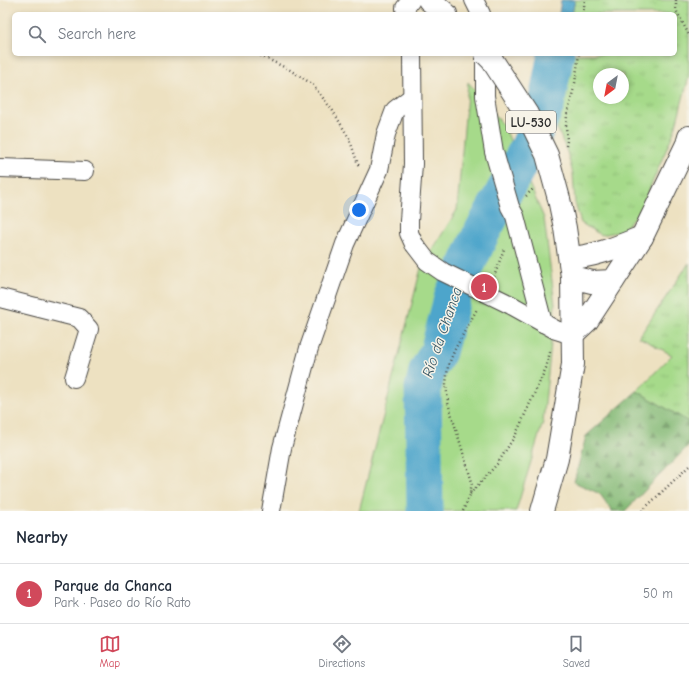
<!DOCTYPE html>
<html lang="en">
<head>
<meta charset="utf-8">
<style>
  body { margin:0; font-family:"Comic Neue",sans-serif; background:#f6f6f7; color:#1f2937 }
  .compass { position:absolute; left:593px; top:68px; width:36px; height:36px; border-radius:50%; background:#fff; box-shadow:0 2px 6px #0003; rotate:212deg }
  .you { position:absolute; left:359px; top:210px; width:14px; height:14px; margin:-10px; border:3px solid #fff; border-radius:50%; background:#1a73e8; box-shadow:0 0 0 6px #1a73e833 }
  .badge { display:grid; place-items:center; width:26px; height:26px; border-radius:50%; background:#d1495b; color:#fff; font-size:13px; font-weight:700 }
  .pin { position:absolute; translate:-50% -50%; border:2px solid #fff; box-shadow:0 1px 4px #0006 }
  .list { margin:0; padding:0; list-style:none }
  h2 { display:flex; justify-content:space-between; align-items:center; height:52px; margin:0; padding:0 16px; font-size:17px }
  h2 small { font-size:13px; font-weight:400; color:#747a83 }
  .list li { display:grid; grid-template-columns:26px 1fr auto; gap:12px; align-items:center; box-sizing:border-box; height:60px; padding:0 16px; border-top:1px solid #e0e1e3 }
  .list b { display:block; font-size:15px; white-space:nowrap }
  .list p { margin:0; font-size:13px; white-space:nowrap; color:#747a83 }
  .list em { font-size:13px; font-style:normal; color:#747a83 }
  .icon { flex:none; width:22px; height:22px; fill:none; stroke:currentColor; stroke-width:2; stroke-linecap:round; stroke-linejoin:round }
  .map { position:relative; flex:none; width:689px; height:511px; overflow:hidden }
  .search { position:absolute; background:#fff; box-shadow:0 2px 6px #0003; left:12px; right:12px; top:12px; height:44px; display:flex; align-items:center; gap:10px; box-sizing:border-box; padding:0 14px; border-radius:6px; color:#747a83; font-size:15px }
  .sheet { height:112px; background:#fff }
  nav { display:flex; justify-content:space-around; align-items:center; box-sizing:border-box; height:56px; border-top:1px solid #e0e1e3; background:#fff; font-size:11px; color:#747a83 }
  nav a { display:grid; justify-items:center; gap:2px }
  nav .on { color:#d1495b }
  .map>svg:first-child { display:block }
</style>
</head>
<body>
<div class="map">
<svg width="689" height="511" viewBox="0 0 689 511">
  <defs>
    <pattern id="grass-tufts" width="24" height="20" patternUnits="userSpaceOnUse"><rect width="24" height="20" fill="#a6da8a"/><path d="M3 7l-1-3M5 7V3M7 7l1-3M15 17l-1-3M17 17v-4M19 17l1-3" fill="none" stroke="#8fbb77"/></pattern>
    <pattern id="forest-firs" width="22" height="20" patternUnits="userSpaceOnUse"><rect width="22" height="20" fill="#84ba76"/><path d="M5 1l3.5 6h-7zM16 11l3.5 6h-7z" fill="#6c9761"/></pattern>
    <pattern id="water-ripples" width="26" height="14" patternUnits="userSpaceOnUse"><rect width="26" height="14" fill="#4ea5cb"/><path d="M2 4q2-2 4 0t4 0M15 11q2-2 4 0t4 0" fill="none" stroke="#4187a5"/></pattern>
  </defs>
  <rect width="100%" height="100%" fill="#f7f3e8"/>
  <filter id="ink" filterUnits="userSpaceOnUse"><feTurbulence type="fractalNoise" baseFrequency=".025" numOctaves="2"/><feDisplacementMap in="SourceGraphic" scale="8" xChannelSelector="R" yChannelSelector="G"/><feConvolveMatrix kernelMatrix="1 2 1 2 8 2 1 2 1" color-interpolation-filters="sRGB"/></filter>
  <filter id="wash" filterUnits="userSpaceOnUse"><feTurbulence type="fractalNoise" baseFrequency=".012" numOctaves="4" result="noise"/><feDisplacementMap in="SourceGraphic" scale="16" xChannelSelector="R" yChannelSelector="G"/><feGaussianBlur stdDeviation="0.9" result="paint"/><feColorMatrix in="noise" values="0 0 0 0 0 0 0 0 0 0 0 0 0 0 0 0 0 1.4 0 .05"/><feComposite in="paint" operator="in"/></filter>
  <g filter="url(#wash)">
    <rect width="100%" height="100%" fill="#ede1c1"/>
    <g fill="url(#grass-tufts)" stroke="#68825a" fill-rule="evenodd">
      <path d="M 575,0 L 689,0 L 689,76 L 675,129 L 641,209 L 623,231 L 601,235 L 581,223 L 575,203 L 573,174 L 567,152 L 552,115 L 564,54 L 675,54 L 675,14 L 572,14 ZM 599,74 L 623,74 L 623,98 L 599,98 Z"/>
      <polygon points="689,263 689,422 637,391 672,355 639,337"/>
    </g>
    <polygon fill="url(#forest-firs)" stroke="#587250" points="637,391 689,422 689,445 625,511 612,511 600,494 574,482 586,436"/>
    <polygon fill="#a6da8a" stroke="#68825a" points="468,82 504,126 544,218 555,305 543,422 516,511 359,511 421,268 457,210"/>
    <g fill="url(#water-ripples)" stroke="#3c687b">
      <polygon points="561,0 575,0 572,14 559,14"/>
      <polygon points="553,54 564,54 552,115 542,101"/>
    </g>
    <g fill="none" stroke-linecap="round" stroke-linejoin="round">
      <polyline stroke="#4ea5cb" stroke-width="37" points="425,511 423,388 427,371 438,352 453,295 481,234 529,146 546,105 556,54"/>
    </g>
  </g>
  <g filter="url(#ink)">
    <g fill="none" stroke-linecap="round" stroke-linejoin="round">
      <defs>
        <g id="street">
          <polyline points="474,0 481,14"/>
          <polyline points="406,14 405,8 411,0"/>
          <polyline points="412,54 413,164 409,221 409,233 414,244"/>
          <polyline points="485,54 485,96 494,152 510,207 515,216 543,323"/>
          <polyline points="0,168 85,171"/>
          <polyline points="0,298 79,318 89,329 74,378"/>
          <polyline points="511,305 556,330 572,335"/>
          <polyline points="271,511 282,448 309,348 345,244 379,170 386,134 395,110 412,97"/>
        </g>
        <g id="secondary">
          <path d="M 570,258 C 597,256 617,247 642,237"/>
          <polyline points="572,277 592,282 613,281"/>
          <polyline points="572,335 587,321 642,237 687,144 689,137"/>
        </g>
        <g id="primary">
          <polyline points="429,0 438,7 446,14"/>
          <polyline points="542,511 557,459 573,364 572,277 565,228 559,199"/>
        </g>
      </defs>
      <use href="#street" stroke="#484642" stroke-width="20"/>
      <use href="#secondary" stroke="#484642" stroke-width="24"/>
      <use href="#primary" stroke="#484642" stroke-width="24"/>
      <g stroke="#484642" stroke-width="2.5" stroke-dasharray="1 3" stroke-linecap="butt">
        <polyline points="676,0 676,10 689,35"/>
        <polyline points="583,14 585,0"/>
        <polyline points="257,54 290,70 312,84 333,111 349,138 359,167"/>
        <polyline points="566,146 567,141 566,126 567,116 575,83 579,54"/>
        <polyline points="526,196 534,188"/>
        <polyline points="494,277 504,249"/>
        <polyline points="470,494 498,463 516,434 546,368 550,352"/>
        <polyline points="463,511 470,495 472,482 448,403 446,384 448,366 455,349 477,309"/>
        <polyline points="642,511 689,466"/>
      </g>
      <use href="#street" stroke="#fff" stroke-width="18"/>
      <use href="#secondary" stroke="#fff" stroke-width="22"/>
      <use href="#primary" stroke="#fff" stroke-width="22"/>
      <defs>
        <polyline id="street-bridge" points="414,244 427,261 443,272 511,305"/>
        <polyline id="primary-bridge" points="486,54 492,60 527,114 547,155 559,199"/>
      </defs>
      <use href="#street-bridge" stroke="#484642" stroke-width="20" stroke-linecap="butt"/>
      <use href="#primary-bridge" stroke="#484642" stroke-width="24" stroke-linecap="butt"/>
      <use href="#street-bridge" stroke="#fff" stroke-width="18"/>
      <use href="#primary-bridge" stroke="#fff" stroke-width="22"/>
    </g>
  </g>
  <g text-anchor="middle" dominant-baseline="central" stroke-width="3" stroke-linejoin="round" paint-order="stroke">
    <rect fill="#f7f3e8" stroke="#686764" stroke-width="1" x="506" y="111" width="50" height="22" rx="3"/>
    <g font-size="13" font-weight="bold" fill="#2b2b2b">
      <text x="531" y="122">LU-530</text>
    </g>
    <g font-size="15" font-style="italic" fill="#375663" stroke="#f7f3e8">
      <text transform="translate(442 332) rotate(-71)">Río da Chanca</text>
    </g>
  </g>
</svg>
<svg class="compass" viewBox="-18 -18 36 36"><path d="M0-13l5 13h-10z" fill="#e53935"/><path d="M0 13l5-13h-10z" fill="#747a83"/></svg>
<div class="you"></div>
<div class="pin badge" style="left:484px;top:287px">1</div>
<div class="search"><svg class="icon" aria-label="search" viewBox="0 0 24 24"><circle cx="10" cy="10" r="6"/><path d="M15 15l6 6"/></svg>Search here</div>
</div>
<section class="sheet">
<h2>Nearby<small></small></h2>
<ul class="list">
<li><span class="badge">1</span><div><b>Parque da Chanca</b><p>Park · Paseo do Río Rato</p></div><em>50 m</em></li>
</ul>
</section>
<nav>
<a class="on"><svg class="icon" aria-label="map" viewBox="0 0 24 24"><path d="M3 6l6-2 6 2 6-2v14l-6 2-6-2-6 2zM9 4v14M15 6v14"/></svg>Map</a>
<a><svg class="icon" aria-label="directions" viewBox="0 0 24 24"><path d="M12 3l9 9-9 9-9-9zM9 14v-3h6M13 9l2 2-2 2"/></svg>Directions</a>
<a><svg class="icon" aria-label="saved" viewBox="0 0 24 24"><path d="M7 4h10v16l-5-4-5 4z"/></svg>Saved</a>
</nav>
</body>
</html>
